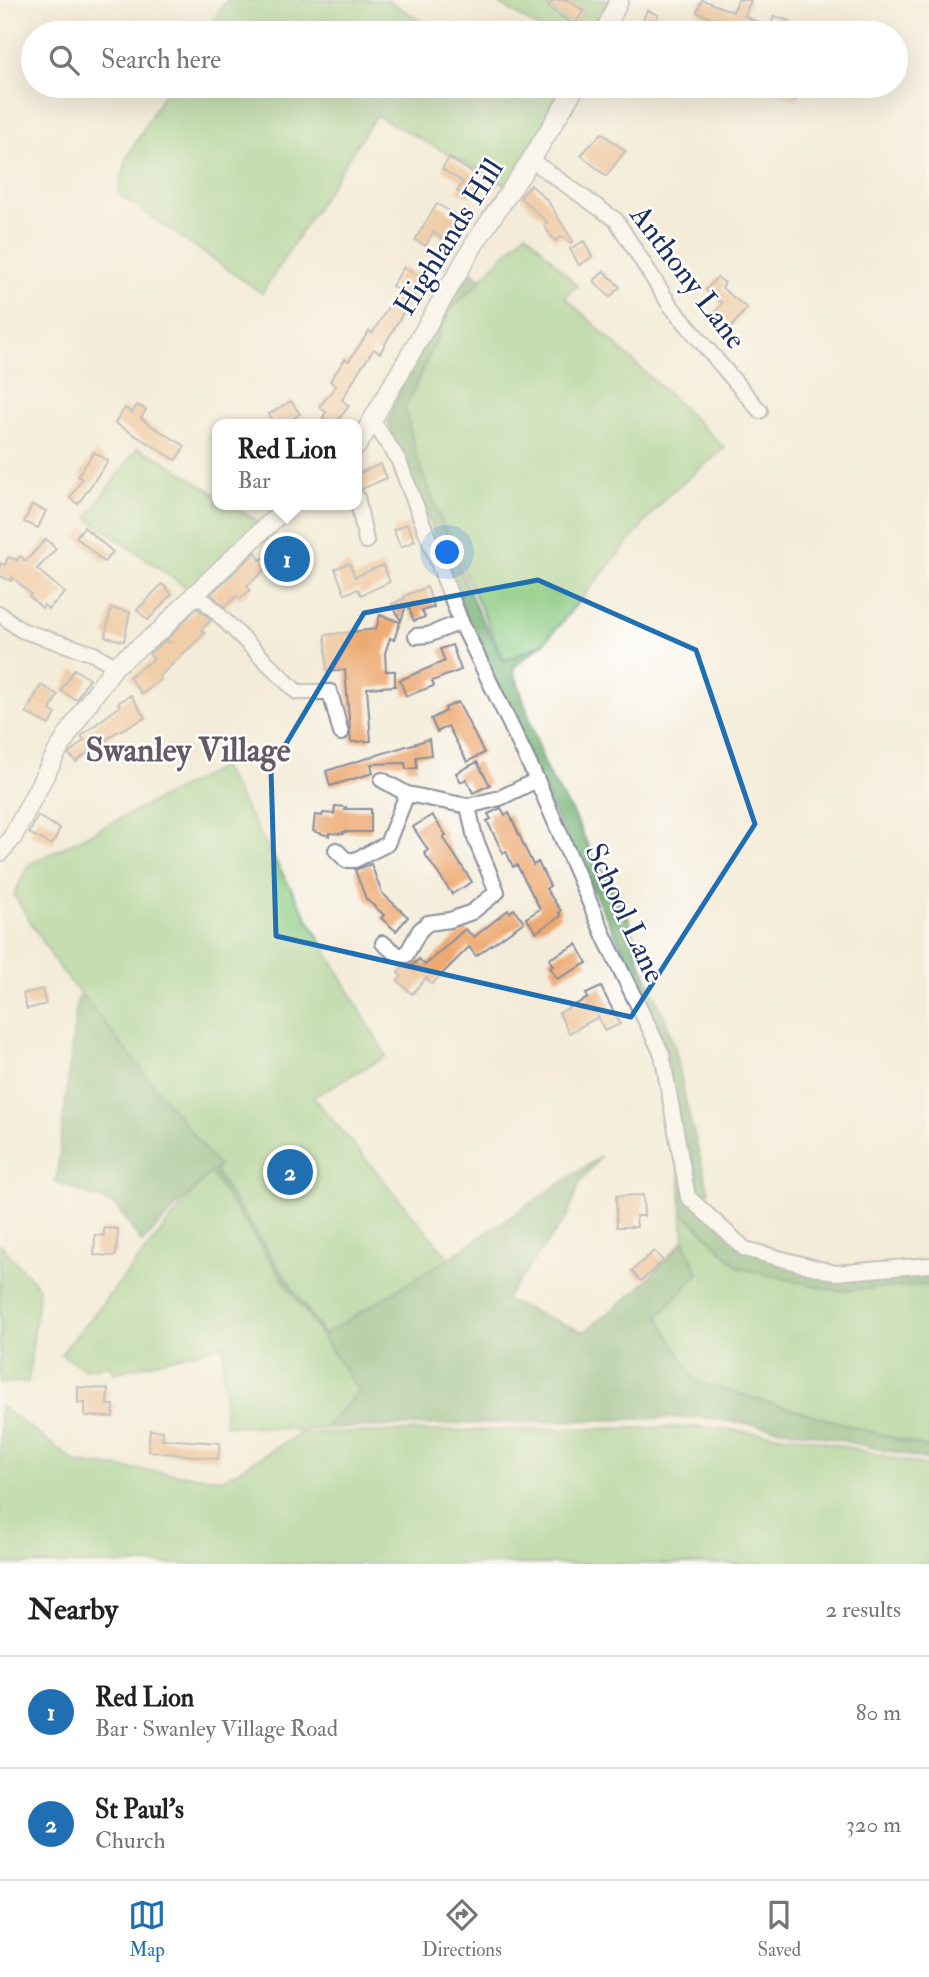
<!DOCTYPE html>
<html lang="en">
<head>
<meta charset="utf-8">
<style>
  body { margin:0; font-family:"IM FELL Double Pica",serif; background:#f6f6f6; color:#222 }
  .you { position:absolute; left:448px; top:553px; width:24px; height:24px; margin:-18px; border:5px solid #fff; border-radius:50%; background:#1a73e8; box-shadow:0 0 0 10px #1a73e833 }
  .badge { display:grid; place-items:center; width:46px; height:46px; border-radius:50%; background:#1f6fb2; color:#fff; font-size:23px; font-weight:700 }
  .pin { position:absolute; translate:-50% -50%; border:4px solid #fff; box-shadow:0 2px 7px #0006 }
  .popup { position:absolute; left:212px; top:419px; width:150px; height:91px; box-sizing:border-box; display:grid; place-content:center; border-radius:14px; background:#fff; filter:drop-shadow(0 2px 5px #0005); font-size:23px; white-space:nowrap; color:#767676 }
  .popup b { font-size:26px; color:#222 }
  .popup::after { content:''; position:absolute; left:50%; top:100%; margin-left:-14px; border:14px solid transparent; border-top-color:#fff }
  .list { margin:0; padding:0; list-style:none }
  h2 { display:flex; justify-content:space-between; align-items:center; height:91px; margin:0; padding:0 28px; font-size:30px }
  h2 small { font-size:23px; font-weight:400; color:#767676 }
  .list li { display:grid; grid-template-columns:46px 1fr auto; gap:21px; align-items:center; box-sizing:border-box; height:112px; padding:0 28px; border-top:2px solid #e0e0e0 }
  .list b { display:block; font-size:26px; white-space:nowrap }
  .list p { margin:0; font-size:23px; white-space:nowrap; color:#767676 }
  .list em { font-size:23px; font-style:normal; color:#767676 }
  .icon { flex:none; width:38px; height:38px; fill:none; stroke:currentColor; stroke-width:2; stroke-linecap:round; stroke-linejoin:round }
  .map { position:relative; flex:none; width:929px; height:1564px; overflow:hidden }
  .search { position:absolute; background:#fff; box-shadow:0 7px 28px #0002; left:21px; right:21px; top:21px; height:77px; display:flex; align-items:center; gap:18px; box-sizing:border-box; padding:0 24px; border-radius:38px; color:#767676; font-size:26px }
  .sheet { height:315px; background:#fff }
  nav { display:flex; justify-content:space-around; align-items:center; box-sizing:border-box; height:98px; border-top:2px solid #e0e0e0; background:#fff; font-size:19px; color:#767676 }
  nav a { display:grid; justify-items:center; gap:4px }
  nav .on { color:#1f6fb2 }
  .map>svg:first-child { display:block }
</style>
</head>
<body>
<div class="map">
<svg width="929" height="1564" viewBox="0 0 929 1564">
  <rect width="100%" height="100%" fill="#fff"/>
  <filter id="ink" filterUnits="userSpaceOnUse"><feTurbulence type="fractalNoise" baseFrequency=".0143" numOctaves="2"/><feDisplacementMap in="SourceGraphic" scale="14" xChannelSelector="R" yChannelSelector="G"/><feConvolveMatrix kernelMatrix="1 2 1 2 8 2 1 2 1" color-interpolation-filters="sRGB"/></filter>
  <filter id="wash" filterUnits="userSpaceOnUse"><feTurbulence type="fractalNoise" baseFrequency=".00686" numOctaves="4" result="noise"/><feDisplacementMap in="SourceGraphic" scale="28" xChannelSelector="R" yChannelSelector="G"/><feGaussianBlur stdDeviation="1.57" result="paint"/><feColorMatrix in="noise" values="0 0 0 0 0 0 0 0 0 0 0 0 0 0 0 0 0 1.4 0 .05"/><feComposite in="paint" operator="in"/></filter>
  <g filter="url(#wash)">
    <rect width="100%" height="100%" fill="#f4ecd9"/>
    <g fill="#8bc97f" stroke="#537c6e" stroke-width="2">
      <polygon points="227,0 387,0 426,24 431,33 204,33"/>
      <polygon points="493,0 553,0 548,8 574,25 584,11 568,0 611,0 595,33 547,33"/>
      <polygon points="168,86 568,86 508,186 376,115 262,293 118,194 127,158"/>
      <polygon points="526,232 577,286 565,297 725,448 667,496 544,643 505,662 397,421 449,312"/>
      <polygon points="138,448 161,459 217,495 217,505 231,505 265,526 195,594 88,518 106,490"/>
      <polygon points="222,767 386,1056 313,1097 449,1258 324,1335 214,1170 218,1166 180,1127 54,960 14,895 28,865"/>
      <polygon points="210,1172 359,1391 325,1428 301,1430 225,1425 223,1345 114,1373 109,1365 85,1369 61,1354"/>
      <polygon points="682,1211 740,1268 836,1291 924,1284 929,1287 929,1448 696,1382 658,1316 698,1274 684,1240"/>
      <polygon points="0,1244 39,1288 28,1382 0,1383"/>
      <polygon points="0,1406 77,1463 224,1479 301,1433 700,1427 802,1437 924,1465 929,1469 929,1564 0,1564"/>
    </g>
    <g fill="#70ad6e" stroke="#466e66" stroke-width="2">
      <polygon points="465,268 482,279 449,312 405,409 417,458 455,557 477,610 504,661 544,643 513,668 547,772 575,817 594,859 618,893 631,924 638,957 665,1018 676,1051 686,1103 709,1192 689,1196 746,1249 835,1273 929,1265 929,1287 924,1285 836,1291 740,1268 682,1211 676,1114 667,1056 619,942 537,780 469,627 450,569 402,462 388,422 404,376"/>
      <polygon points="82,995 219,1167 214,1171 324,1335 449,1258 601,1156 579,1184 568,1215 505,1300 584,1332 638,1289 684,1240 698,1274 658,1316 696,1382 929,1448 929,1460 808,1433 701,1417 325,1428 359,1391 210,1172 142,1243 115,1205 56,1182 77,1000"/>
    </g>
    <g id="blocks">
      <g fill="#eda971">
        <polygon points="553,0 568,0 584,11 574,25 548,8"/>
        <polygon points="702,0 733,12 738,0 751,0 744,16 770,28 774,16 790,21 785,33 735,33 737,29 697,12"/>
        <polygon points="647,10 658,15 656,20 665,23 661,33 638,33"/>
        <polygon points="764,86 791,86 800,91 795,101"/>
        <polygon points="602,133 625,151 606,176 581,155"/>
        <polygon points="449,158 481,178 469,197 457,191 463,182 442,169"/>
        <polygon points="531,185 547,200 573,241 570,243 562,236 555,241 544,225 547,222 520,197"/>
        <polygon points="437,204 458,216 444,239 433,232 426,246 415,240"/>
        <polygon points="584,241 592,257 579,265 570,249"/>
        <polygon points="404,267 423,278 380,353 374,349 360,369 342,400 349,406 335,424 332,424 323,417 326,412 319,407 336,386 330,381 345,359 349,361 369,331 372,334 398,290 392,286"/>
        <polygon points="604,271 620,287 610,297 594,281"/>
        <polygon points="717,277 725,283 722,288 747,308 729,330 712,316 722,303 706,290"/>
        <polygon points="291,401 300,414 284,424 276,424 269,414"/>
        <polygon points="137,405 146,410 141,418 147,423 185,446 176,460 115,423 125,408 132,413"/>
        <polygon points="94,452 108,461 78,504 70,498 82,479 78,476"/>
        <polygon points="381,464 387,478 362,489 359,488 357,474"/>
        <polygon points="32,505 46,511 38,528 24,522"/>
        <polygon points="407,524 415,541 401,547 393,530"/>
        <polygon points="84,527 113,552 104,562 76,537"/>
        <polygon points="46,539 56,549 37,569 65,593 48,609 44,605 42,608 29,596 31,594 12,577 11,581 0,576 0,563 5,565 8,557 17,560 20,556 26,561"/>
        <polygon points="295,540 306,558 274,575 269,566 247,586 250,590 240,599 237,596 225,607 211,594 256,552 260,560"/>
        <polygon points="349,563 355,577 383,565 390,582 361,595 358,589 345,594 335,569"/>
        <polygon points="162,584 172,594 148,620 137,610"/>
        <polygon points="427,587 434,607 422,611 425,617 414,621 407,603 401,621 392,604 405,598 404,596"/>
        <polygon points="111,608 130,612 124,641 105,637"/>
        <polygon points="197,608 211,620 201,630 205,633 159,677 161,680 142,694 129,677 154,659 149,654 165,641 170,642 167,639"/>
        <polygon points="380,615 400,622 394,640 390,638 385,653 386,671 395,671 395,686 367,688 371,741 351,742 345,670 327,672 325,635 376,629"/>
        <polygon points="452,645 461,670 432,681 434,686 406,696 400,680 445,661 440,649"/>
        <polygon points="74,669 89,679 76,700 61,691"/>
        <polygon points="41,685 58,695 50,710 56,714 49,725 26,713"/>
        <polygon points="131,695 145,718 115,733 93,751 92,749 76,762 69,754 84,740 81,736 120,706 118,703"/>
        <polygon points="458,702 484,753 467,762 448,726 437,732 431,719 446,711 445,708"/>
        <polygon points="429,739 431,755 416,757 417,768 406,769 405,763 371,764 373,773 330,786 326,771"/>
        <polygon points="477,762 490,785 473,793 466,779 461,782 456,773"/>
        <polygon points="335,806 346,807 345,809 371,809 371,832 343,832 343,834 329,833 329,836 313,831 315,815 322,816 323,813 334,814"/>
        <polygon points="501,808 505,815 509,813 533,865 538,862 550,886 546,889 561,911 559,913 561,916 536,932 526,918 540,909 517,865 513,867 506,851 503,853 487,821 491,819 488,814"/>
        <polygon points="432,815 446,835 443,837 472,882 452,894 424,853 428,850 413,827"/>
        <polygon points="38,816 60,829 52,845 29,833"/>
        <polygon points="371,864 382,893 408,917 396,931 381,918 384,915 366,899 355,870"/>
        <polygon points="514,909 524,922 476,956 469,947 432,984 426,978 412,994 398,981 402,977 398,973 405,965 409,969 419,959 425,965 465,929 474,937 508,910 510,912"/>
        <polygon points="577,944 587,963 557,979 550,967 553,966 549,959"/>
        <polygon points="601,987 620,1024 605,1031 598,1017 569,1033 559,1013 588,998 586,994"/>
        <polygon points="42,989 46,1004 27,1009 23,994"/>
        <polygon points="302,1151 313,1163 276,1192 267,1180"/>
        <polygon points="643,1195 644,1216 636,1216 637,1227 617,1227 616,1196"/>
        <polygon points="104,1228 118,1229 116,1256 94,1255 95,1235 104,1236"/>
        <polygon points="654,1251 663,1261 641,1281 632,1271"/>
        <polygon points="78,1387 108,1389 107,1405 114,1405 113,1417 85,1416 85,1403 78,1403"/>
        <polygon points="150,1430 163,1431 162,1439 220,1443 218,1459 148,1451"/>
      </g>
    </g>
  </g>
  <g filter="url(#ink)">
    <use href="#blocks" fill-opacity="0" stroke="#888e9c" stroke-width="2"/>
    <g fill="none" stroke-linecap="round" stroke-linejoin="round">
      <defs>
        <g id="minor">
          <polyline points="531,160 616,220 670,305 760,411"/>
          <polyline points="372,420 398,459 461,622 537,780 605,938 662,1054 688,1197 745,1249 835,1273 929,1265"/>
          <polyline points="357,497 366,541"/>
          <polyline points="193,596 206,602 297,692 330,692 341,733"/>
          <polyline points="0,614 21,630 94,654 115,666"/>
          <polyline points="416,636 428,635 461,622"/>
          <polyline points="382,780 407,794 468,806 500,798 537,780"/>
          <polyline points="336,850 346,860 355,860 387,844 407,794"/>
          <polyline points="383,943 398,955 406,955 420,930 428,923 450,920 472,912 497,892 475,838 468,806"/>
        </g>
        <g id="tertiary">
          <polyline points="604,33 619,0"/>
          <polyline points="357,446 475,243 531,160 576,86"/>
          <polyline points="0,852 12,838 57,752 86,706 115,666 161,630 195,594 289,505"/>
        </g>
      </defs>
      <use href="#minor" stroke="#888e9c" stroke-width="18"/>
      <use href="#tertiary" stroke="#888e9c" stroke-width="21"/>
      <use href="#minor" stroke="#fff" stroke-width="14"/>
      <use href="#tertiary" stroke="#fff" stroke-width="18"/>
    </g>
  </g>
  <path d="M0 0H929V1564H0ZM 538,580 L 696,650 L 755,824 L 631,1017 L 276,936 L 271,769 L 364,613 Z" fill="#f4ecd9" fill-opacity=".55" fill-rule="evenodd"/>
  <path fill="none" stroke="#1f6fb2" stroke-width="5" stroke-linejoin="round" d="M 538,580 L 696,650 L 755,824 L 631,1017 L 276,936 L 271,769 L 364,613 Z"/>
  <g text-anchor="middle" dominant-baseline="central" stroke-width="5" stroke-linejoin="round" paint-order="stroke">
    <g font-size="30" fill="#1b2f5e" stroke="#fff">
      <text transform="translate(449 237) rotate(-58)">Highlands Hill</text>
      <text transform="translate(688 277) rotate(53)">Anthony Lane</text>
      <text transform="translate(625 913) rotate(65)">School Lane</text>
    </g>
    <g font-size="33" font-weight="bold" fill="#645a65" stroke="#fff">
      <text x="188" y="750">Swanley Village</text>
    </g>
  </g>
</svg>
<div class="you"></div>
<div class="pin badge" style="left:287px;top:559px">1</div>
<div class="popup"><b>Red Lion</b>Bar</div>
<div class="pin badge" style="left:290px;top:1172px">2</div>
<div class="search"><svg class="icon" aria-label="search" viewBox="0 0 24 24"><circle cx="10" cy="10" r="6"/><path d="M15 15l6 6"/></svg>Search here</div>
</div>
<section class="sheet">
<h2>Nearby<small>2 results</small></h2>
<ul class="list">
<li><span class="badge">1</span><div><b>Red Lion</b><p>Bar · Swanley Village Road</p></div><em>80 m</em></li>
<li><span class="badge">2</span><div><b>St Paul's</b><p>Church</p></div><em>320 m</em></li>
</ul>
</section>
<nav>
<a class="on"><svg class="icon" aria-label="map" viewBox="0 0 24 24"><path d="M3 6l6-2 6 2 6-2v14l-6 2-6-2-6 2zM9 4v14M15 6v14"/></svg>Map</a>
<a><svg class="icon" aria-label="directions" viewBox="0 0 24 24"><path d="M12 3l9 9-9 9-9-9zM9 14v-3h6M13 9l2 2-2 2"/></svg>Directions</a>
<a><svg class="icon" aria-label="saved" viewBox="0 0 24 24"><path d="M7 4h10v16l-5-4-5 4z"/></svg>Saved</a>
</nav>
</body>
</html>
